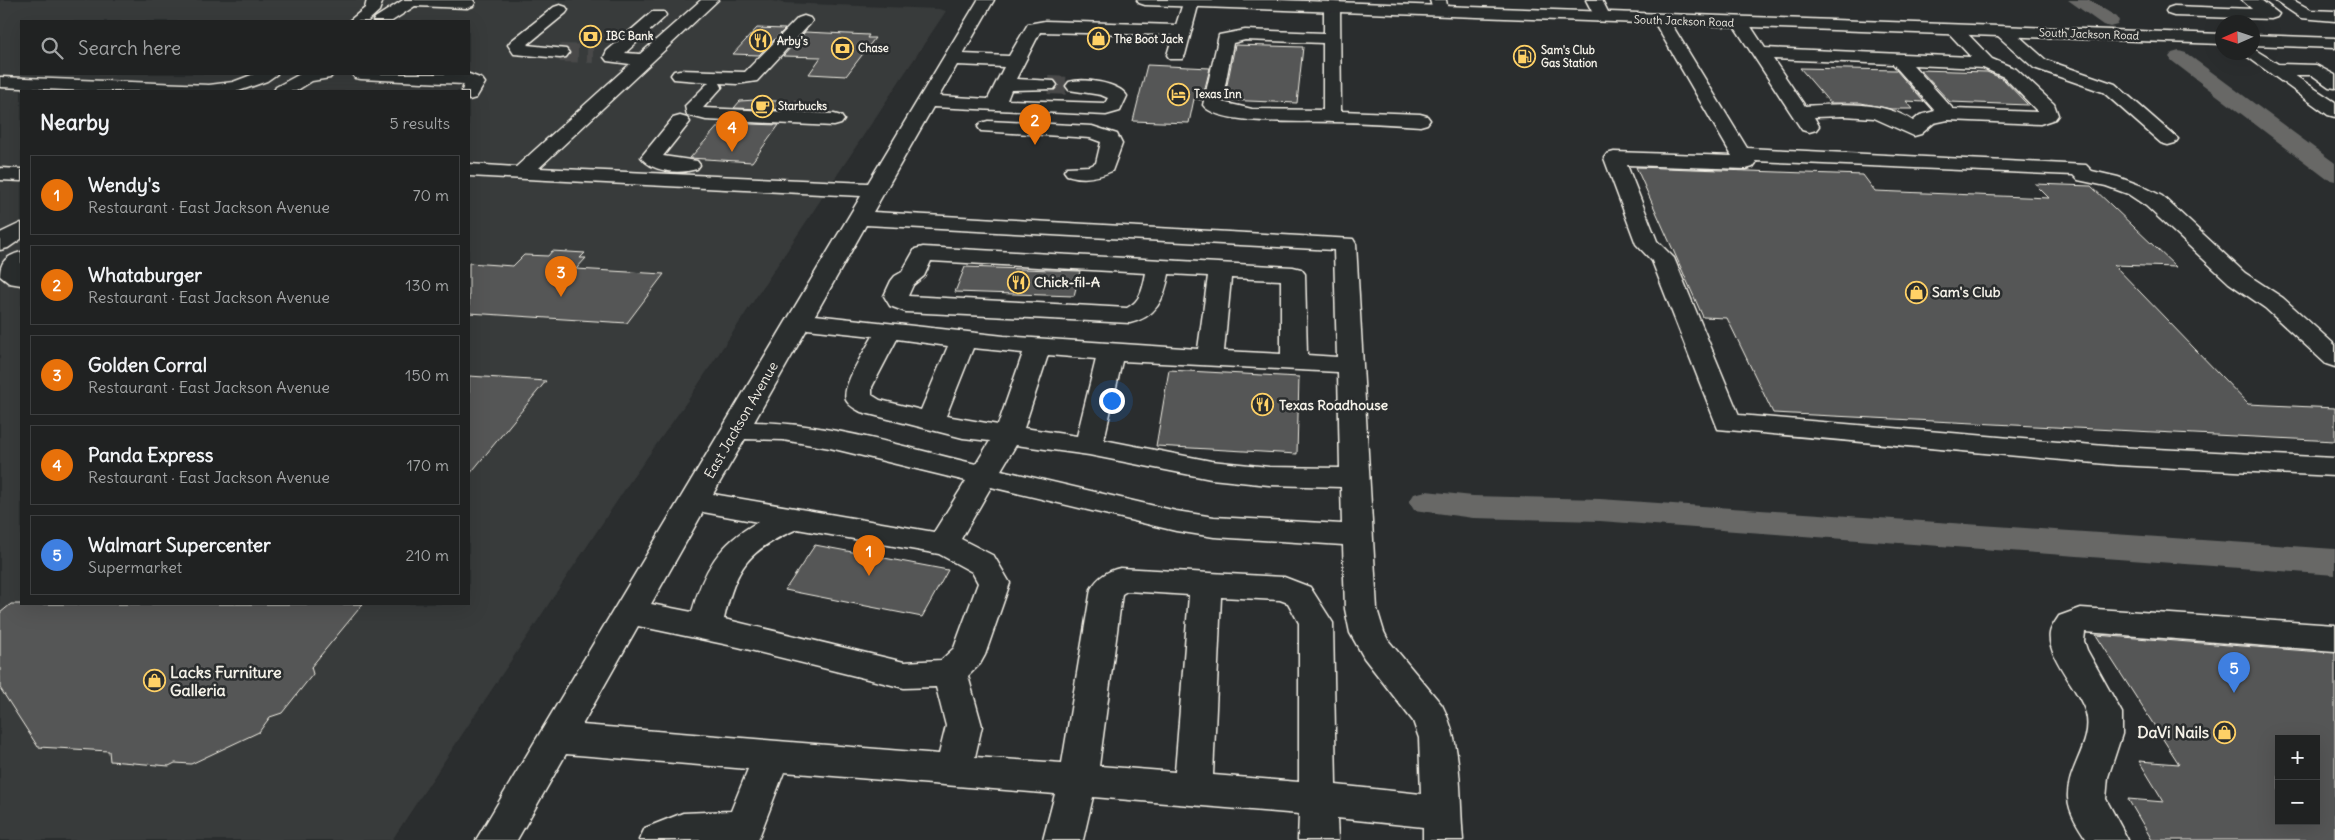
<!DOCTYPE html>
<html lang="en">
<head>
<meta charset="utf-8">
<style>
  body { margin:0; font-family:Delius,sans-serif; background:#282a2a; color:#f1f3f6 }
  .controls { position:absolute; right:15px; bottom:15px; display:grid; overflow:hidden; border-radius:0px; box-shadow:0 5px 20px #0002 }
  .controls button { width:45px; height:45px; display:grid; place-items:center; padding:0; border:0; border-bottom:1px solid #3d3f40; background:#202222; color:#f1f3f6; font:25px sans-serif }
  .compass { position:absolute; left:2215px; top:15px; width:45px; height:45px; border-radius:50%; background:#202222; box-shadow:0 5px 20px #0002; rotate:267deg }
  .you { position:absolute; left:1111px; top:400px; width:18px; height:18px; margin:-12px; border:4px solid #fff; border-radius:50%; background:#1a73e8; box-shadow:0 0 0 8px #1a73e833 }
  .badge { display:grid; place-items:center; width:32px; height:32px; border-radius:50%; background:#1a73e8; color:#fff; font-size:16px; font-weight:700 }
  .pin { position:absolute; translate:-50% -41px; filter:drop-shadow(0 1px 2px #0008) }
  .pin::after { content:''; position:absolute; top:26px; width:18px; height:15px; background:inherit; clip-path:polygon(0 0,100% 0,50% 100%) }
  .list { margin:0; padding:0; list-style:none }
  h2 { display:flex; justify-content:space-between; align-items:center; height:65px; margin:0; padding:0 20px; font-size:21px }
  h2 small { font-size:16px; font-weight:400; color:#a2a4a5 }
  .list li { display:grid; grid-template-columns:32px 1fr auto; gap:15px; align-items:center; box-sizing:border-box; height:80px; margin:0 10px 10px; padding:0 10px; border:1px solid #3d3f40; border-radius:0px }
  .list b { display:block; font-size:19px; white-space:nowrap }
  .list p { margin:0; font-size:16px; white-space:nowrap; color:#a2a4a5 }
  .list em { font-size:16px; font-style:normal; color:#a2a4a5 }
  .icon { flex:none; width:28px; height:28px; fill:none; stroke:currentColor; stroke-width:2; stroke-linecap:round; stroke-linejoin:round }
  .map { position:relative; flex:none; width:2335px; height:840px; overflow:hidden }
  .search { position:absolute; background:#202222; box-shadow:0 5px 20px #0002; left:20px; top:20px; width:450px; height:55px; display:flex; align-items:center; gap:12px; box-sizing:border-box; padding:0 18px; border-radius:0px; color:#a2a4a5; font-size:19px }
  .panel { position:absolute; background:#202222; box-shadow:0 5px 20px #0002; left:20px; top:90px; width:450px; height:515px; border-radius:0px }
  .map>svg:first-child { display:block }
</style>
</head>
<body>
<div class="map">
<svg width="2335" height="840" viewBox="0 0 2335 840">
  <rect width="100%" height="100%" fill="#2a2d2e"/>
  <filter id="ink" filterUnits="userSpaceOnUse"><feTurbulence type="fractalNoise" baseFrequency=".02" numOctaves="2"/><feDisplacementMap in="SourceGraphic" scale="10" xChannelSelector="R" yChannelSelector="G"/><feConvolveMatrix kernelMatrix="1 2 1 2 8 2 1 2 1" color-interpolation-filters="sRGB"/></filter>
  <g filter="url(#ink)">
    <path fill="#373a3a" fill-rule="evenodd" d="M 0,0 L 768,0 L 784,3 L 939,9 L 946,11 L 688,400 L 629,483 L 392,840 L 0,840 ZM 21,21 L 469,21 L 469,74 L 21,74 ZM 21,91 L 469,91 L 469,604 L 21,604 Z"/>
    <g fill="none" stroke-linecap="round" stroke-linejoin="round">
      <g fill="#676866" fill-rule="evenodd">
        <polygon points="2068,0 2089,0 2117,17 2119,21 2117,25 2110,27 2103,25"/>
        <polygon points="2179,51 2186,53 2335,163 2335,181 2327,179 2172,61 2169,57 2172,53"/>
        <polygon points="1426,491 1473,496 1600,499 2335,549 2335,575 1600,521 1473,518 1414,510 1409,502 1414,494"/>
      </g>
    </g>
    <g fill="#555756" stroke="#f4f1e8" fill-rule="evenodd">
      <polygon points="757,28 785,29 759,55 733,54"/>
      <polygon points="805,32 869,35 867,38 875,38 846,76 809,74 821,57 783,56"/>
      <polygon points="1235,45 1303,47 1297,103 1224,100"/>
      <polygon points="1147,65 1210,68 1202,100 1194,99 1189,123 1133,121"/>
      <polygon points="1800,68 1896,70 1924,102 1906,101 1913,109 1891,109 1861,103 1830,103"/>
      <polygon points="1920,70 1987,72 2003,79 2028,105 1950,102"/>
      <polygon points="740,101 755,100 797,102 791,110 734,108"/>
      <polygon points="721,123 779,125 752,162 690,158"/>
      <polygon points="1636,167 1863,175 1875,191 2049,198 2035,184 2091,186 2176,267 2114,265 2248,404 2335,408 2335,441 1773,413 1727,318 1703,317"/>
      <polygon points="552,251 585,253 580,258 586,258 576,269 664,274 627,323 469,313 469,263 513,266 524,255 548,256"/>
      <polygon points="965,267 1080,271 1074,296 955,292"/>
      <polygon points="1169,370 1299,377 1297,454 1156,446"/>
      <polygon points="469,376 546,381 469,475"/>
      <polygon points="815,545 948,570 922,617 785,590"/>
      <polygon points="11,604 363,604 311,667 313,674 282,713 270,717 259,732 191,764 175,763 169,766 110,761 109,751 38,747 0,688 0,613"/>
      <path d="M 2096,635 L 2335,653 L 2335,840 L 2152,840 L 2128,799 L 2164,802 L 2139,761 L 2179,764 ZM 2279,739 L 2316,739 L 2316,821 L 2279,821 Z"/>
    </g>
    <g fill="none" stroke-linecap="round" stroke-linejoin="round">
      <g stroke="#484a4a" stroke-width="18" stroke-dasharray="18 9" stroke-linecap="butt">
        <polyline points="560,53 593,54"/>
        <polyline points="1048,85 1075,86"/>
      </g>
      <defs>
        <g id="minor">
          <polygon points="367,0 383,0 379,11 368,21 349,21 365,8"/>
          <polygon points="403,0 473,0 475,3 473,6 467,8 415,6 392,21 373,21 375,18"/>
          <path d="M 701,0 L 718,0 L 539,168 L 868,183 L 978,0 L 994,0 L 963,54 L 1009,56 L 1028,24 L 1045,21 L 1176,25 L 1184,0 L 1198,0 L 1199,2 L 1185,55 L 1182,59 L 1170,59 L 1167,55 L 1173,35 L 1040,32 L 1016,79 L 1054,81 L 1057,85 L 1054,89 L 1011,90 L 1007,100 L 1105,103 L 1108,98 L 1101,95 L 1069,90 L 1066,86 L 1069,82 C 1083,78 1118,82 1127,96 L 1120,111 L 1106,115 L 933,107 L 873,212 L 1353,239 L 1356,244 L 1377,609 L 1384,632 L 1388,640 L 1442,705 C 1463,745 1459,795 1463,840 L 1423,840 L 1423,827 L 1337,818 L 1338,840 L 1298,840 L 1299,814 L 1093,797 L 1083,840 L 1043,840 L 1055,794 L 784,772 L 758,840 L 639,840 L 645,828 L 683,813 L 731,811 L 748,769 L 566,754 L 517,840 L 476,840 L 861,196 L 469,176 L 469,164 L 516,167 L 630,64 L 607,61 L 604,57 L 607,51 L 652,12 L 664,12 L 666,15 L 664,18 L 625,53 L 640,54 ZM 957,65 L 1004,67 L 988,99 L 939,96 ZM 866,225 L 1334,250 L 1337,357 L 1307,355 L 1305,274 L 1301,269 L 1293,267 L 923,247 L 915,249 L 902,272 L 895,276 L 891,281 L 884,296 L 890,306 L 906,312 L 1130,323 C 1156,317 1164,300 1169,274 L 1208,276 L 1198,349 L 1004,336 L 815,315 ZM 931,261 L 1146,273 C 1143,288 1141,301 1127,308 L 908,296 L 913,285 L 924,276 ZM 1231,278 L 1281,280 L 1281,354 L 1224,351 ZM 807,329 L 873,336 C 866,349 841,386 846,400 C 849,406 856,409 861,412 L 963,438 L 990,441 L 976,464 C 903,447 829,423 754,422 ZM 897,339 L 948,346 L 921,410 L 880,400 L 872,395 L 872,387 ZM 973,348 L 1023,353 L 998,425 L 946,416 ZM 1048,355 L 1096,359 L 1077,436 L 1024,428 ZM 1122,361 L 1338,372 L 1340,468 L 1269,467 L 1211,461 L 1104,440 ZM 745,439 L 783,440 L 830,448 L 966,481 L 934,532 L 713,494 ZM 1016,445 L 1089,455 L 1211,479 L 1269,485 L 1341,487 L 1342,524 L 1214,517 L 1176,511 L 1001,470 ZM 991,487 L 1176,531 L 1214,537 L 1343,545 L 1345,609 L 1350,633 L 1364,658 L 1413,721 L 1419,738 L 1421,794 L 1336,785 L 1333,623 L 1310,587 L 1284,577 L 1120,568 C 1107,571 1098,577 1091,589 L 1062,763 L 975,757 L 982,726 L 968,676 L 980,664 L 985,655 L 1010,583 L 994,556 L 961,539 ZM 703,512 L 758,522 C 719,543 703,571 692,612 L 651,604 ZM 797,529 L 939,554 L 972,572 L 978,583 L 954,648 L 941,660 L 904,662 L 724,619 C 736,567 748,550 797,529 ZM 1127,591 L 1189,595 L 1175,772 L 1099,766 L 1122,594 ZM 1221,597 L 1280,600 L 1288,603 L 1299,623 L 1299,782 L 1213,775 ZM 638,626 L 738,647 L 904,688 L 936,687 L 946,726 L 939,754 L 582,725 Z"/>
          <polygon points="1430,0 1446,0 1448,11 1446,14 1434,14"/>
          <polygon points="1586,0 1602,0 1611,18 1609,21 1597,21"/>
          <polygon points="2242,0 2261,0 2279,14 2277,17 2271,19 2174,16 2168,14 2166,11 2168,8 2174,6 2252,9"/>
          <polygon points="2274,0 2293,0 2311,10 2335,11 2335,21 2301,18"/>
          <path d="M 1332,2 L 1338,4 L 1340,7 L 1341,111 L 1420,114 L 1427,116 L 1430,120 L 1427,124 L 1420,126 C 1390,124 1361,122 1331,122 C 1306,121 1217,126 1203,105 L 1219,35 L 1245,30 L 1324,33 L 1324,7 L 1326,4 ZM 1245,40 L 1323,43 L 1323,110 L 1252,109 L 1222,102 L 1233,43 Z"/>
          <polygon points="560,5 566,7 568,10 566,13 527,45 566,49 569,53 566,57 560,58 514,54 508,45 511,41 554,7"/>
          <polygon points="1661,15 1667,17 1669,20 1747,148 2086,165 2092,171 2118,177 2142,186 2162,196 2245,273 2283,298 2335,345 2335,367 2326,364 2265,308 2229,283 2146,206 2128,194 2106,186 2078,180 2073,175 1755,161 1756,163 1753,167 1746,169 1627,165 1657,241 1674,258 1739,415 2117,447 2335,458 2335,476 2117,465 1718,429 1652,261 1636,244 1604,158 1607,154 1614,152 1732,156 1653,20 1655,17"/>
          <polygon points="804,16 810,18 812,21 810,24 757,81 737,84 720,83 722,87 703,108 834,114 841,116 844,120 841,124 834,126 706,120 687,115 685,106 709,82 674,79 671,75 674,71 680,70 745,72 798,18"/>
          <path d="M 1740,18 L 1746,19 L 1765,48 L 1971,57 L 1946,30 L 1948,26 L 1960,26 L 1992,59 L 2016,69 L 2054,104 L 2058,115 L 2055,119 L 2040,124 L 1948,120 L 1934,123 L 1921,134 L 1914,136 L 1874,118 L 1844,116 L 1814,117 L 1819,126 L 1816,130 L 1809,132 L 1802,130 L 1732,23 L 1734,19 ZM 1773,59 L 1893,64 L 1935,111 L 1920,115 L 1913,121 C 1882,100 1840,104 1805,106 ZM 1913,65 L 1983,68 L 2004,77 L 2038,112 L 1953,109 Z"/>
          <polygon points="2004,27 2010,28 2046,60 2115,84 2178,139 2175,143 2168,145 2161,143 2103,92 2034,68 1998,36 1996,32 1998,28"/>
          <polygon points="2252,48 2278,64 2316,65 2335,75 2335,88 2329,87 2312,75 2294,75 2335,102 2335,117 2328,115 2241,52 2252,52"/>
          <polygon points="254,74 277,74 267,81 239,91 88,91 0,87 0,77 209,85 233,82"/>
          <polygon points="300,74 333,74 330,78 312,81 296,91 274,91 276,87"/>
          <polygon points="352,74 469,74 482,79 485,83 476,98 469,100 469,91 462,91 464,84 361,79 355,78"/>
          <path d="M 680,116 L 687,118 L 690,122 L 663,156 L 697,161 L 700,165 L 697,169 C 680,174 652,173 641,157 L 673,118 Z"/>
          <path d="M 988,121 L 1092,126 L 1117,134 L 1122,144 L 1112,171 C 1097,178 1083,180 1067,175 L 1064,171 L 1067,167 L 1090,166 L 1096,163 L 1101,142 L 1090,138 L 981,131 L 978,127 L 981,123 Z"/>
          <polygon points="0,168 21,169 21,181 0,180"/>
          <polygon points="21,223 21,239 8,248 0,250 0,233"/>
          <path d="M 21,252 L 21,285 L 9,283 L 0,276 C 0,261 7,256 21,252 Z"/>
          <path d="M 2081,608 L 2335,625 L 2335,651 L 2085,632 L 2084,641 L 2087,650 L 2122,713 L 2122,734 L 2108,777 L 2106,799 L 2128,840 L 2087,840 C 2079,828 2069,813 2068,798 C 2066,769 2094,743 2086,713 C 2080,690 2046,657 2050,633 C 2051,627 2056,621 2059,616 Z"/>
        </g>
        <g id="major">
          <polygon points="1137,0 1278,0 2222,34 2222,44 1145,5 1139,3"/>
          <polygon points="2252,35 2335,38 2335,48 2252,45"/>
        </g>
      </defs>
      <use href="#minor" stroke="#f4f1e8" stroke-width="3"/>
      <use href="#major" stroke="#f4f1e8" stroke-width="3"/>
      <use href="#minor" fill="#2a2d2e" fill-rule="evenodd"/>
      <use href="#major" fill="#2a2d2e" fill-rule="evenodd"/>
    </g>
  </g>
  <defs>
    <symbol id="bank-ring" viewBox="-11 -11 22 22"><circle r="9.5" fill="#2a2d2e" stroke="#ffd166" stroke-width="1.5"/><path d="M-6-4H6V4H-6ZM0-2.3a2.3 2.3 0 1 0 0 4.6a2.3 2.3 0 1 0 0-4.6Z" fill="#ffd166"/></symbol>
    <symbol id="shop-ring" viewBox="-11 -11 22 22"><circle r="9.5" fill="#2a2d2e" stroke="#ffd166" stroke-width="1.5"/><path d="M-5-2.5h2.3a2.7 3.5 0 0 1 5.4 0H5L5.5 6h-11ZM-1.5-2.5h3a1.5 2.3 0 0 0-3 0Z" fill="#ffd166"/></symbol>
    <symbol id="restaurant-ring" viewBox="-11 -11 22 22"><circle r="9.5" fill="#2a2d2e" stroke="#ffd166" stroke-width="1.5"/><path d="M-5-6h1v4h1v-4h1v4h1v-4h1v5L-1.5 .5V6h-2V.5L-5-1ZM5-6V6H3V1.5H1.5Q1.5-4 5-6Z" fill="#ffd166"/></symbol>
    <symbol id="fuel-ring" viewBox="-11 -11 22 22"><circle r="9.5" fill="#2a2d2e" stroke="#ffd166" stroke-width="1.5"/><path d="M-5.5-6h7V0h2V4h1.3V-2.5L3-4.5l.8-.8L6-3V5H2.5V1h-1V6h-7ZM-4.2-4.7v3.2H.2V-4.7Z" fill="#ffd166"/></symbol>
    <symbol id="hotel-ring" viewBox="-11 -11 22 22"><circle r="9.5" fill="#2a2d2e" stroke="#ffd166" stroke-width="1.5"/><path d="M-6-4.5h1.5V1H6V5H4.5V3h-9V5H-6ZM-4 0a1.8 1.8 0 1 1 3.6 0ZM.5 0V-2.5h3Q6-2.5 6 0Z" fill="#ffd166"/></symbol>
    <symbol id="cafe-ring" viewBox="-11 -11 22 22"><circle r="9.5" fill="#2a2d2e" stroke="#ffd166" stroke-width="1.5"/><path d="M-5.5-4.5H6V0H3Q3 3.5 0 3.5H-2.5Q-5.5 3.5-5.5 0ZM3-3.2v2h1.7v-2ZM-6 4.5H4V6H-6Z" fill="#ffd166"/></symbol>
  </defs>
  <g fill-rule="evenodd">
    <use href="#bank-ring" x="578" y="24" width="25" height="25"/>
    <use href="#shop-ring" x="1086" y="26" width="25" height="25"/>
    <use href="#restaurant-ring" x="748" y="28" width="25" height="25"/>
    <use href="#bank-ring" x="830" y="36" width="25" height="25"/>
    <use href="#fuel-ring" x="1512" y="44" width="25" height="25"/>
    <use href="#hotel-ring" x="1166" y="82" width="25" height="25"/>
    <use href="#cafe-ring" x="750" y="94" width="25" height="25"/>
    <use href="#restaurant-ring" x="1006" y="270" width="25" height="25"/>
    <use href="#shop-ring" x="1904" y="280" width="25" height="25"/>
    <use href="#restaurant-ring" x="1250" y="392" width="25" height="25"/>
    <use href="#shop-ring" x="142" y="668" width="25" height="25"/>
    <use href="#shop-ring" x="2212" y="720" width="25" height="25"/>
  </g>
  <g text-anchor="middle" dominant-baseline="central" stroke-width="5" stroke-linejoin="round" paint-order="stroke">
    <g font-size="11" fill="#f4f1e8" stroke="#2a2d2e">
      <text transform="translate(1684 21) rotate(2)">South Jackson Road</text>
      <text transform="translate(2089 34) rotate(2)">South Jackson Road</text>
    </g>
    <g font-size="11" font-weight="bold" fill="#f4f1e8" stroke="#2a2d2e" text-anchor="start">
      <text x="606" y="36">IBC Bank</text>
      <text x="1114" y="39">The Boot Jack</text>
      <text x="777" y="41">Arby's</text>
      <text x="858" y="48">Chase</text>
      <text x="1541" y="50">Sam's Club<tspan x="1541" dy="13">Gas Station</tspan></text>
      <text x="1194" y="94">Texas Inn</text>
      <text x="778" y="106">Starbucks</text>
    </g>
    <g font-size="14" font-weight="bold" fill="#f4f1e8" stroke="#2a2d2e" text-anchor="start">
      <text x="1034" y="282">Chick-fil-A</text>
      <text x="1932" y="292">Sam's Club</text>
      <text x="1279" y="405">Texas Roadhouse</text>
    </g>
    <g font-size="14" fill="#f4f1e8" stroke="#2a2d2e">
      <text transform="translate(741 420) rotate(-60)">East Jackson Avenue</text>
    </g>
    <g font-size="16" font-weight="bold" fill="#f4f1e8" stroke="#2a2d2e" text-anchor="start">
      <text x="170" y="672">Lacks Furniture<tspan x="170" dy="18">Galleria</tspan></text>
      <text x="2209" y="732" text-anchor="end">DaVi Nails</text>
    </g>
  </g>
</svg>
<div class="controls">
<button>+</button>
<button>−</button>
</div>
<svg class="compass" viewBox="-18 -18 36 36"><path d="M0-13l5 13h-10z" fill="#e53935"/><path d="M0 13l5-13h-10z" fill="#a2a4a5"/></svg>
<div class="you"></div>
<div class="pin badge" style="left:869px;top:576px;background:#e8710a">1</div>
<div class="pin badge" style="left:1035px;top:145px;background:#e8710a">2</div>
<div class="pin badge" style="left:561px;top:297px;background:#e8710a">3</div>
<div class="pin badge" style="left:732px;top:152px;background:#e8710a">4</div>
<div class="pin badge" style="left:2234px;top:693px;background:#3f7fe0">5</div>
<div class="search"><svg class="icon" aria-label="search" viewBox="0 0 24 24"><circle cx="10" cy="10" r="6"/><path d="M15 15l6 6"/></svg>Search here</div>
<section class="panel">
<h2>Nearby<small>5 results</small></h2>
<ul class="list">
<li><span class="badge" style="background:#e8710a">1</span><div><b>Wendy's</b><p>Restaurant · East Jackson Avenue</p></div><em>70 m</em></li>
<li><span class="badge" style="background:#e8710a">2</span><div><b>Whataburger</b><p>Restaurant · East Jackson Avenue</p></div><em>130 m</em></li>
<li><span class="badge" style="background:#e8710a">3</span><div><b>Golden Corral</b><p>Restaurant · East Jackson Avenue</p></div><em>150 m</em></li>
<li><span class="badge" style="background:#e8710a">4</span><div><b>Panda Express</b><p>Restaurant · East Jackson Avenue</p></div><em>170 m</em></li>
<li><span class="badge" style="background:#3f7fe0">5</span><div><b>Walmart Supercenter</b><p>Supermarket</p></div><em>210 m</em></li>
</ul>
</section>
</div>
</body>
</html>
